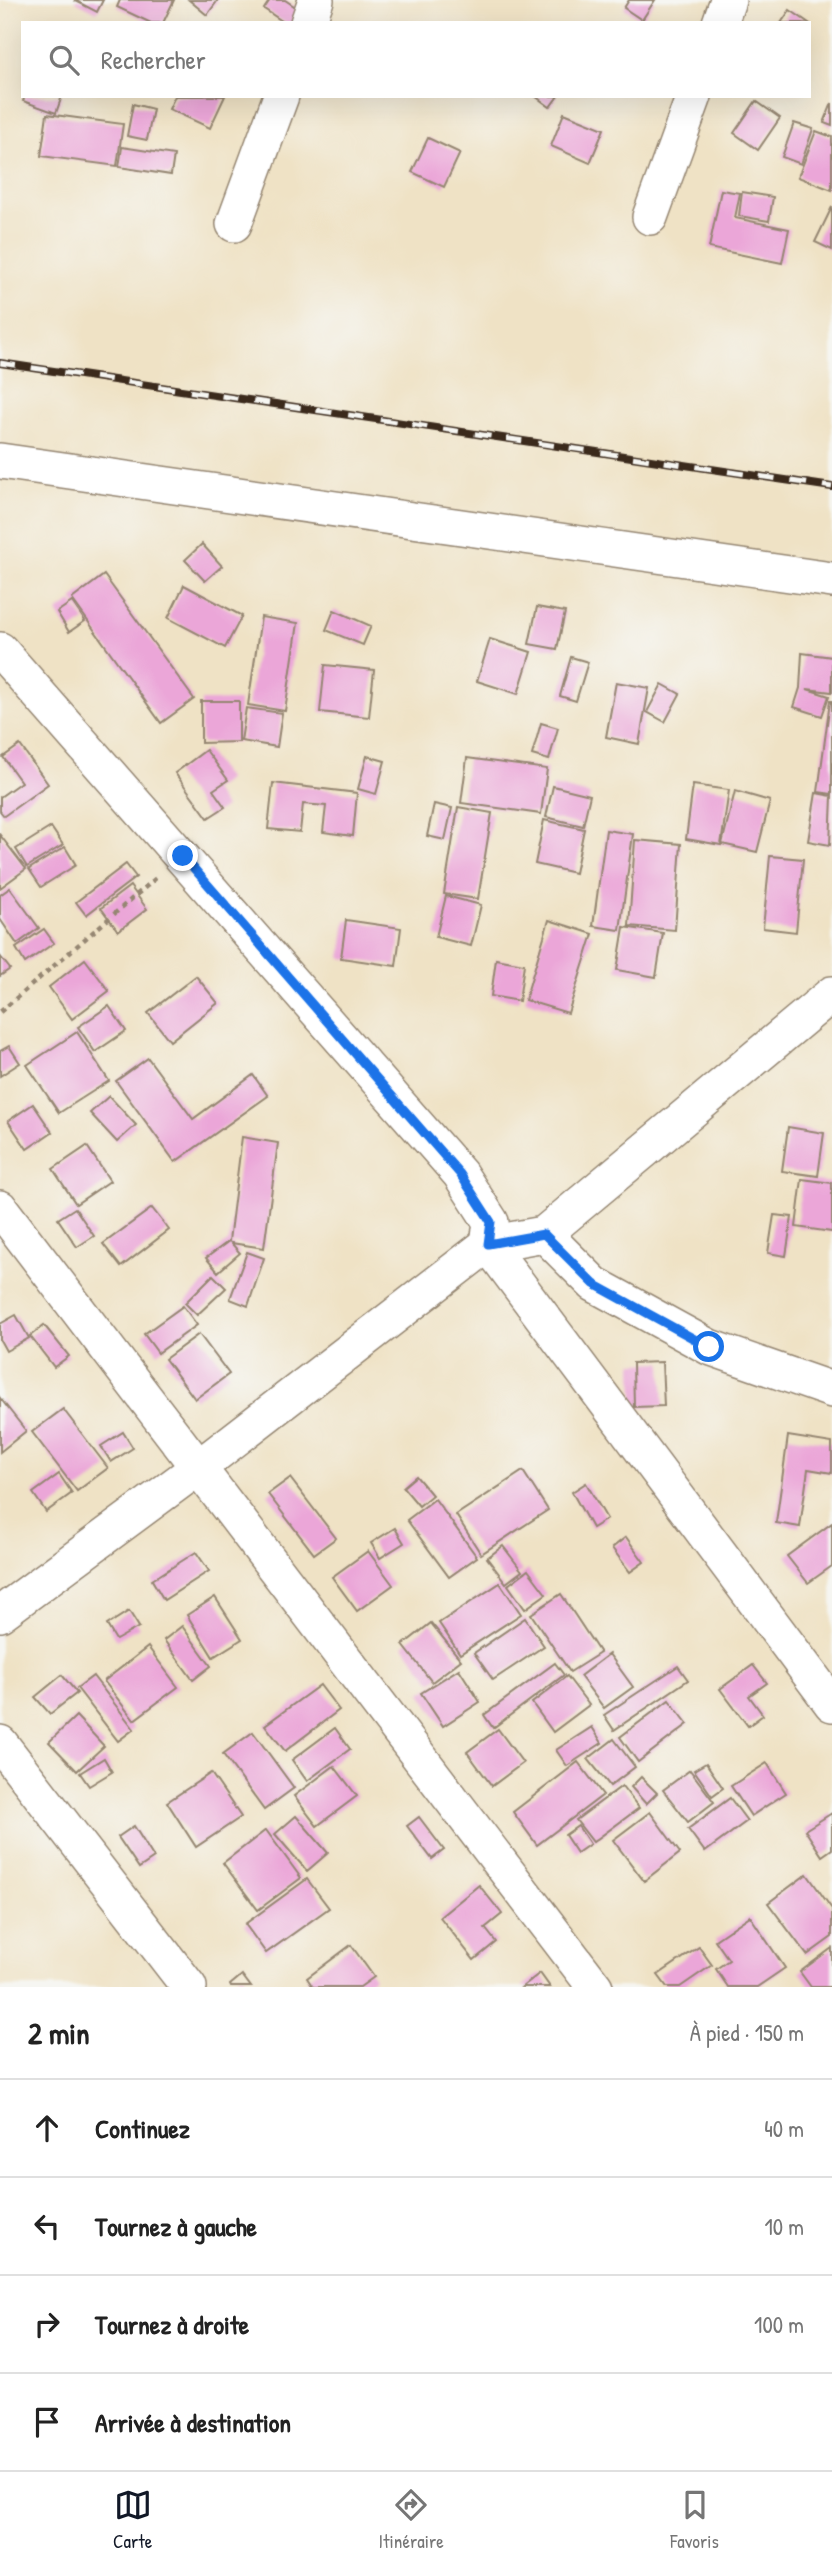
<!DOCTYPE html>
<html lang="fr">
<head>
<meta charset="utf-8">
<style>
  body { margin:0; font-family:"Patrick Hand",sans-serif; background:#f6f6f6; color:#222 }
  .stop { position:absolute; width:21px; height:21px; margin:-16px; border:5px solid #1a73e8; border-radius:50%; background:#fff }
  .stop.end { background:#1a73e8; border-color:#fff; box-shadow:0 2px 7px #0008 }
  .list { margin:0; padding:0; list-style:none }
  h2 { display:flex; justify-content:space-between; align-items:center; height:91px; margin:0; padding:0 28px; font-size:30px }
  h2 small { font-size:23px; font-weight:400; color:#767676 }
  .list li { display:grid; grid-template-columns:46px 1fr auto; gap:21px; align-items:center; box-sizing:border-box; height:98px; padding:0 28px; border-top:2px solid #e0e0e0 }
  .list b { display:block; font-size:26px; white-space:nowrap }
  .list em { font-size:23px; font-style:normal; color:#767676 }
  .icon { flex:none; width:38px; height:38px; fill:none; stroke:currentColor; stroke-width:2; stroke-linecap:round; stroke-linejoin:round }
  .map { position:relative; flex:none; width:832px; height:1987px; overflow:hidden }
  .search { position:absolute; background:#fff; box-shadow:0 7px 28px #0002; left:21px; right:21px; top:21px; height:77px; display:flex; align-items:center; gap:18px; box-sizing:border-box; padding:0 24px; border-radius:0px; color:#767676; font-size:26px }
  .sheet { height:483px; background:#fff }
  nav { display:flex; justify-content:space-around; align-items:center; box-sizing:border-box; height:98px; border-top:2px solid #e0e0e0; background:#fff; font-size:19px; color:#767676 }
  nav a { display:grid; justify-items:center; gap:4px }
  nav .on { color:#111827 }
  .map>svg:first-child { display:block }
</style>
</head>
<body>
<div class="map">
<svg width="832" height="1987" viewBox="0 0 832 1987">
  <rect width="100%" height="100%" fill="#f6f6f2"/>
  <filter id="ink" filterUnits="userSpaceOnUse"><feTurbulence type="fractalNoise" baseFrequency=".0143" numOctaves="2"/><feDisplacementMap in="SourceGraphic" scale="14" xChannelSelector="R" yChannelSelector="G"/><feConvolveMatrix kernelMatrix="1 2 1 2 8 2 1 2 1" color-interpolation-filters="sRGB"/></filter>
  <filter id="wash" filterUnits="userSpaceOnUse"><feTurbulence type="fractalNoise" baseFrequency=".00686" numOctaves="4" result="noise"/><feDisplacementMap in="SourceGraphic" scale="28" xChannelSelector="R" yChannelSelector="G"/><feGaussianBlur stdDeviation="1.57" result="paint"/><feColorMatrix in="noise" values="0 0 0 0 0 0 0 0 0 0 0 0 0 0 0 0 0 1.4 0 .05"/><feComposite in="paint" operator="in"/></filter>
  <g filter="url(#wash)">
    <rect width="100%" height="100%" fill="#efe2c5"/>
    <g id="blocks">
      <g fill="#eba6d8">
        <polygon points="74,0 103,0 97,12"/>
        <polygon points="120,0 174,0 163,23 151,23 117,7"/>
        <polygon points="189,0 218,0 207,15"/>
        <polygon points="270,0 285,0 303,12 296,23 285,23 264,9"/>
        <polygon points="629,0 655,0 642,20 624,8"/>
        <polygon points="790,10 809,23 781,23"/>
        <polygon points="25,96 62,96 56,113 23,101"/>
        <polygon points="175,96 225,96 210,128 169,109"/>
        <polygon points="535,96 558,96 550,107"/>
        <polygon points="756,101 780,118 758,150 734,133"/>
        <polygon points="832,103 832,126 824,123"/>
        <polygon points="133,104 153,109 147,140 127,136"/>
        <polygon points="564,113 604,129 590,163 551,146"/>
        <polygon points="47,114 123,124 117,166 41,156"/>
        <polygon points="794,123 813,129 801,164 782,157"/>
        <polygon points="816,131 832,137 832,190 798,177"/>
        <polygon points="428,138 460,153 444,187 412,172"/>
        <polygon points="122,147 174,155 171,175 119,167"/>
        <polygon points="721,190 740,193 735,218 789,229 782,263 709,248"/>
        <polygon points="742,192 773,197 769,221 739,216"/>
        <polygon points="832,207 832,250 815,242"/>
        <polygon points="202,544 222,566 205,581 185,560"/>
        <polygon points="104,575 194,699 161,723 72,599"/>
        <polygon points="184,585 242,616 225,648 168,618"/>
        <polygon points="72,602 85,621 69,632 57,612"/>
        <polygon points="537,607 565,612 557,649 529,644"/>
        <polygon points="334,610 371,626 363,645 326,630"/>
        <polygon points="261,617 298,623 285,711 248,705"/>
        <polygon points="490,639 531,652 518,694 477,681"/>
        <polygon points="802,653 832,657 832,692 807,689 829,696 822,716 794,707 800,688"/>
        <polygon points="571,657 588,662 576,701 560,696"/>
        <polygon points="325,665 374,670 369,717 320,712"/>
        <polygon points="616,682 649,688 639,744 606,737"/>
        <polygon points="662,684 680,694 665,722 647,712"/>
        <polygon points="201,701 239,701 239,742 201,743"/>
        <polygon points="830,701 832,701 832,794 818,792"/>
        <polygon points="246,708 282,713 277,747 241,741"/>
        <polygon points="541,723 558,728 549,760 532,755"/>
        <polygon points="20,745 48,784 4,816 0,811 0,797 21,782 3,757"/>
        <polygon points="206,750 228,780 213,790 225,807 208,818 175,773"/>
        <polygon points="367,756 385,761 376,794 358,789"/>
        <polygon points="467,758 547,769 541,814 461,803"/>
        <polygon points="273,783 357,793 353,836 323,832 326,806 303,804 300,832 268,829"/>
        <polygon points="693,785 729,790 721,845 686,839"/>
        <polygon points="553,786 590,795 583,826 546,817"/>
        <polygon points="735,791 770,801 757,852 722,844"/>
        <polygon points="816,793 832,796 830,845 808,841"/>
        <polygon points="434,804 452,808 445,840 427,836"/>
        <polygon points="458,807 492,813 478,899 444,894"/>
        <polygon points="544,820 584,829 575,873 535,864"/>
        <polygon points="51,827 63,845 27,867 16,849"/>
        <polygon points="606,830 633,834 620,930 593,926"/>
        <polygon points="0,835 26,869 0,888"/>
        <polygon points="635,840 681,844 675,930 629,926"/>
        <polygon points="65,847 76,865 41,887 29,869"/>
        <polygon points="770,856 803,859 796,932 763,928"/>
        <polygon points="126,864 136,877 86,915 76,902"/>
        <polygon points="130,886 147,909 118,931 101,908"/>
        <polygon points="10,888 39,928 17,944 0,919 0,895"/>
        <polygon points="446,896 481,905 471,946 436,937"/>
        <polygon points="346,920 401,928 396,966 341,958"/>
        <polygon points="549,920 593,934 568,1013 525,1000"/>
        <polygon points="624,927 663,933 656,977 617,970"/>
        <polygon points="44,929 54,943 25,963 16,948"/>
        <polygon points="0,956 10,969 0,976"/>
        <polygon points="85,959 109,991 72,1019 49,987"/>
        <polygon points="496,959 524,964 519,1001 491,996"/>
        <polygon points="196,976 218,1003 170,1041 148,1013"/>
        <polygon points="109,1006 126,1031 95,1052 78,1027"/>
        <polygon points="77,1032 109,1081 59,1113 27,1065"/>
        <polygon points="9,1046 20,1063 0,1076 0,1051"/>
        <polygon points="148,1058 193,1119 253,1075 268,1096 175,1162 116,1081"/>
        <polygon points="109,1096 136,1125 117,1142 90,1113"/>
        <polygon points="33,1104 52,1132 27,1149 8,1121"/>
        <polygon points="788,1127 824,1133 818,1176 782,1171"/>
        <polygon points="242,1137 278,1143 264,1248 231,1243 240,1253 218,1272 206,1258 229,1241"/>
        <polygon points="87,1146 110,1181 76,1204 53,1169"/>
        <polygon points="802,1179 832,1183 832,1232 796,1227"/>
        <polygon points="75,1208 94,1236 77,1247 58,1219"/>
        <polygon points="152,1208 169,1230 121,1267 103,1244"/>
        <polygon points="774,1215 792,1217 786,1256 768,1253"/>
        <polygon points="247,1252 264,1258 248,1306 230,1299"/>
        <polygon points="213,1275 226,1288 197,1315 185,1303"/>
        <polygon points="183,1306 197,1325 158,1353 144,1334"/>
        <polygon points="16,1315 29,1338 6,1351 0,1340 0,1324"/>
        <polygon points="44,1325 69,1356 54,1367 30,1336"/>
        <polygon points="199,1334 229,1374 195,1399 165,1359"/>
        <polygon points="662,1362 664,1406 634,1407 633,1363"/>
        <polygon points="0,1398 26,1431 0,1452"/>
        <polygon points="63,1409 108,1468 77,1491 32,1432"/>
        <polygon points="123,1432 133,1448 111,1462 101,1446"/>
        <polygon points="788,1436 832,1443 832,1473 808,1469 800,1527 776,1523"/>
        <polygon points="523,1471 548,1510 481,1554 456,1515"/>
        <polygon points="59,1474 72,1493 46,1512 33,1493"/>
        <polygon points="416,1476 432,1495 419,1506 403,1487"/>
        <polygon points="290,1478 336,1538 314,1554 268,1494"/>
        <polygon points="586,1483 607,1519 592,1528 572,1492"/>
        <polygon points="435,1499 477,1557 449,1577 407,1520"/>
        <polygon points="832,1523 832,1566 808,1583 787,1556"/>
        <polygon points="395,1528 404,1543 380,1558 371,1543"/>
        <polygon points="626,1537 644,1562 630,1572 612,1548"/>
        <polygon points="503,1546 522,1571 506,1583 487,1558"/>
        <polygon points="368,1551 393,1585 357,1611 332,1577"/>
        <polygon points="196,1552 209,1571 164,1600 152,1580"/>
        <polygon points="528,1570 546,1594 525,1609 508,1585"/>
        <polygon points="500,1583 521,1614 460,1654 439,1623"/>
        <polygon points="561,1594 600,1653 570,1672 531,1614"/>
        <polygon points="215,1597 242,1639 213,1657 187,1615"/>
        <polygon points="129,1611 139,1627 116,1640 107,1625"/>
        <polygon points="525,1618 544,1646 493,1680 474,1653"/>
        <polygon points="431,1623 461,1660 432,1682 403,1645"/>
        <polygon points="182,1626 211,1666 193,1680 164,1640"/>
        <polygon points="148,1647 178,1687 134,1720 104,1681"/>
        <polygon points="609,1654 633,1687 604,1708 580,1676"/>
        <polygon points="555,1663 564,1675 493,1728 484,1715"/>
        <polygon points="753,1665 767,1683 749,1696 763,1715 748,1726 720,1689"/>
        <polygon points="678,1666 688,1680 614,1730 604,1715"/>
        <polygon points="459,1669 480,1702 443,1726 421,1693"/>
        <polygon points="62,1675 77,1693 50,1714 35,1697"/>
        <polygon points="93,1676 134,1729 118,1741 77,1688"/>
        <polygon points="567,1676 589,1705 553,1732 532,1703"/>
        <polygon points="320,1685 339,1710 285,1751 265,1725"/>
        <polygon points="669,1700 688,1724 638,1762 620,1737"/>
        <polygon points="76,1716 104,1746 77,1771 49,1742"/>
        <polygon points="592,1727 602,1743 567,1766 556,1750"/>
        <polygon points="335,1728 350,1749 307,1781 292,1760"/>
        <polygon points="498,1729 523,1763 492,1786 467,1752"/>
        <polygon points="253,1732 294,1788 264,1810 223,1754"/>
        <polygon points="614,1739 635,1767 610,1786 588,1759"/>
        <polygon points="104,1758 112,1772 89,1786 80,1773"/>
        <polygon points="578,1762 603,1795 537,1845 513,1812"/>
        <polygon points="706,1763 723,1788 712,1796 694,1770"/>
        <polygon points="767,1763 786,1793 751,1816 731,1786"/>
        <polygon points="334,1766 357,1796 317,1826 294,1796"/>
        <polygon points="690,1770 714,1802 688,1822 663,1790"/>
        <polygon points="211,1773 241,1817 196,1847 167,1802"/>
        <polygon points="641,1777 657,1793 646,1804 631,1787"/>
        <polygon points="622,1786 639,1808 593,1842 576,1820"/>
        <polygon points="730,1798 747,1821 705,1852 688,1829"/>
        <polygon points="650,1812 680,1853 644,1881 613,1840"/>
        <polygon points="832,1813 832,1849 822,1856 805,1830"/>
        <polygon points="296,1816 328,1853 307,1871 275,1834"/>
        <polygon points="419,1817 444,1850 432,1859 407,1826"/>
        <polygon points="134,1826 154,1858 139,1868 118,1837"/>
        <polygon points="578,1826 590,1844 577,1853 565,1835"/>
        <polygon points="266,1830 301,1878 258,1910 223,1863"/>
        <polygon points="807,1874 832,1909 832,1937 807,1955 768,1903"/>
        <polygon points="307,1879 329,1908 266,1953 245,1924"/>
        <polygon points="479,1885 502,1914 485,1928 496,1942 474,1960 440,1917"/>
        <polygon points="750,1916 785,1968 757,1987 728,1987 716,1969 729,1960 715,1940"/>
        <polygon points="351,1945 374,1977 360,1987 313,1987 307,1978"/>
        <polygon points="699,1947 712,1965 680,1987 667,1987 658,1975"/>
        <polygon points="832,1948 832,1987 811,1987 800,1972"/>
        <polygon points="540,1973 550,1987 522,1987"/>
        <polygon points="242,1975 251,1987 231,1987 230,1985"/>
      </g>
    </g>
  </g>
  <g filter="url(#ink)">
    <use href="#blocks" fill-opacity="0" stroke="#958672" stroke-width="2"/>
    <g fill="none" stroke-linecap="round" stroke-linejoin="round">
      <defs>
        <g id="minor">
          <polyline points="308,23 316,0"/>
          <polyline points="720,23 728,0"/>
          <polyline points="650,217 694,96"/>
          <polyline points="234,224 281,96"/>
          <polyline points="0,461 832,580"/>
          <polyline points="0,650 460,1174 491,1222 488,1244 832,1704"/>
          <polyline points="0,1208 595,1987"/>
          <polyline points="544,1234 594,1284 709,1347 832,1390"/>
          <polyline points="0,1614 199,1467 488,1244 544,1234 832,994"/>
          <polyline points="0,1743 189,1987"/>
        </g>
      </defs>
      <use href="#minor" stroke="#958672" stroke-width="38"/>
      <polyline stroke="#958672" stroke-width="4.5" stroke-dasharray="5 5" stroke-linecap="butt" points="0,1012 156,878"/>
      <use href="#minor" stroke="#fff" stroke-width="35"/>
      <defs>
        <polyline id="rail" points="0,363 832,487"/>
      </defs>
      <use href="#rail" stroke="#3b2a1e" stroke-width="8"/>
      <use href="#rail" stroke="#f6f6f2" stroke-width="5" stroke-dasharray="16" stroke-linecap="butt"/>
    </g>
  </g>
  <g fill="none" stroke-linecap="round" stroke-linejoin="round" filter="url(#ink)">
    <polyline stroke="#1a73e8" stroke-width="9" points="183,856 460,1174 491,1222 488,1244 544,1234 594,1284 709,1347"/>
  </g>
</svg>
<div class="stop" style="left:709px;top:1347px"></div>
<div class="stop end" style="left:183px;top:856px"></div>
<div class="search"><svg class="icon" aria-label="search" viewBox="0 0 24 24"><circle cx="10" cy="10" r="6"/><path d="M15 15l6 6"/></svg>Rechercher</div>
</div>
<section class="sheet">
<h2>2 min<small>À pied · 150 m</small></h2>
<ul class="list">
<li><svg class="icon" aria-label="ahead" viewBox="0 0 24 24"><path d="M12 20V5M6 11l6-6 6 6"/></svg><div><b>Continuez</b></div><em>40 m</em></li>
<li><svg class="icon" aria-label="left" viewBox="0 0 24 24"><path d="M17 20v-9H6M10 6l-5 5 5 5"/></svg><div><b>Tournez à gauche</b></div><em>10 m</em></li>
<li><svg class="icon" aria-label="right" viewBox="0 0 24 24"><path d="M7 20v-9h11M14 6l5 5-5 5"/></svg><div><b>Tournez à droite</b></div><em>100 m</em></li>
<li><svg class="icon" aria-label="arrive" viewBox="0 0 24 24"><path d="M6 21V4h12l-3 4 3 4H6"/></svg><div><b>Arrivée à destination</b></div></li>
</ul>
</section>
<nav>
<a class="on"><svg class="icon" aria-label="map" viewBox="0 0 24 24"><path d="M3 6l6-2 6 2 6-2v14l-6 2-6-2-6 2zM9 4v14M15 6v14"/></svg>Carte</a>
<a><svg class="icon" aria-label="directions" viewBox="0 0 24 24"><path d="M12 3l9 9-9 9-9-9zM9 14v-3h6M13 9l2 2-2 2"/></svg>Itinéraire</a>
<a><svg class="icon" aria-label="saved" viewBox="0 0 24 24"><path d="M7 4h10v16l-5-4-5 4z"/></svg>Favoris</a>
</nav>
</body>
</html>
